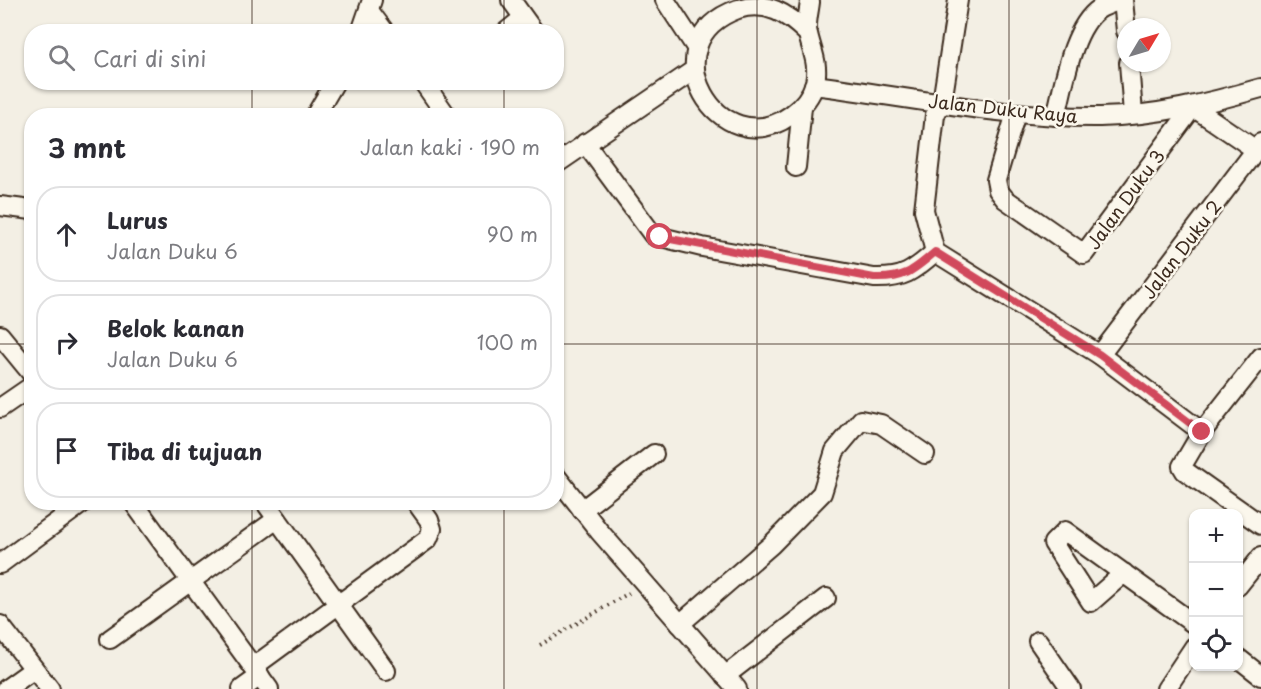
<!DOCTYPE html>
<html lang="id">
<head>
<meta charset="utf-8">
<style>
  body { margin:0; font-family:"Playpen Sans",sans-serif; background:#f7f7f7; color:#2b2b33 }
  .controls { position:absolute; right:18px; bottom:18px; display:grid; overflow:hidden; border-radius:12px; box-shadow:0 2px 4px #0004 }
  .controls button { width:54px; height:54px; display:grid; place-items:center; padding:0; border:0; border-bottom:2px solid #e1e1e2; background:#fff; color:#2b2b33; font:30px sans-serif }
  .compass { position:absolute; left:1117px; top:18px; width:54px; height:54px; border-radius:50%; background:#fff; box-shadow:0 2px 4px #0004; rotate:52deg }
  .stop { position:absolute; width:18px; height:18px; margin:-14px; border:4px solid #d1495b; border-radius:50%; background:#fff }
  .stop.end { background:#d1495b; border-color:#fff; box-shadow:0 2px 6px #0008 }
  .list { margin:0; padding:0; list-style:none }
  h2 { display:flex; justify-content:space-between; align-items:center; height:78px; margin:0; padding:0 24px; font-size:26px }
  h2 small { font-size:20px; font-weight:400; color:#7c7c81 }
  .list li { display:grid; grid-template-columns:39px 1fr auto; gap:18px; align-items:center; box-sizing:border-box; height:96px; margin:0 12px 12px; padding:0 12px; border:2px solid #e1e1e2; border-radius:24px }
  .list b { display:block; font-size:22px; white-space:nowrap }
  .list p { margin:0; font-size:20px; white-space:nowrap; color:#7c7c81 }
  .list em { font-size:20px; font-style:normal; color:#7c7c81 }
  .icon { flex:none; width:33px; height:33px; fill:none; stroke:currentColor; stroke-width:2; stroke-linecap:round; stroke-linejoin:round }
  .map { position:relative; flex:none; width:1261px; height:689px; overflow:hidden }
  .search { position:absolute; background:#fff; box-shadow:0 2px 4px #0004; left:24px; top:24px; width:540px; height:66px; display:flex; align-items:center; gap:15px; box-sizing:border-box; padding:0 21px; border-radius:24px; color:#7c7c81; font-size:22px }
  .panel { position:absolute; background:#fff; box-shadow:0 2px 4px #0004; left:24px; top:108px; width:540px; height:402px; border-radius:24px }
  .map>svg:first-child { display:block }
</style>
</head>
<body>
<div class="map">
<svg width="1261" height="689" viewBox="0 0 1261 689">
  <rect width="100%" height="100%" fill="#f3efe4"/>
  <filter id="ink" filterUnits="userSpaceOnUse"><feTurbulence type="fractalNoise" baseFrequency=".0167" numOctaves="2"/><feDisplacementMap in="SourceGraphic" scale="12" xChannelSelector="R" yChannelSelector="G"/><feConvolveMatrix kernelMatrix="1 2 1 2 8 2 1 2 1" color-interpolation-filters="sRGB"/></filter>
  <g filter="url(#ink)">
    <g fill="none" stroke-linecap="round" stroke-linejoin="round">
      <defs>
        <g id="minor">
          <polyline points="511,0 534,32"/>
          <polyline points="665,0 697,49"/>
          <polyline points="958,0 942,102 935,115 924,210 935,252 1100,355 1202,432"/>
          <polyline points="1123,0 1126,31"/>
          <polyline points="370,12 385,32"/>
          <polyline points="361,32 372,0"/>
          <polyline points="506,32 523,18"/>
          <path d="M 807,33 C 788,14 766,0 738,9 C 646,42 719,167 791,115 C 802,107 811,96 815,83 C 819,63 812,52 808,34 C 805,25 809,12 810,2"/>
          <polyline points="1129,63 1133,114"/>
          <polyline points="423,82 447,116"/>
          <path d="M 814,85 C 909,97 1004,118 1100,117 C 1155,116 1209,103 1261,88"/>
          <polyline points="1016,113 996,180 998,190 1005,199 1084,254 1193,107 1256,150"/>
          <polyline points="315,116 335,82"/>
          <path d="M 1056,116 C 1064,85 1072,28 1099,9 C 1105,5 1114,3 1120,0"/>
          <path d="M 585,143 L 653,235 L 702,247 L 874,278 C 904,279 913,271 935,252"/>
          <polyline points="556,164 694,70"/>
          <polyline points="796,167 802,107"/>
          <polyline points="0,206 32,210"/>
          <polyline points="0,335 32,374"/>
          <polyline points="1100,355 1261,143"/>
          <polyline points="1261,357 1202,432 1182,466 1185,471 1261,525"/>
          <polyline points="0,408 32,386"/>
          <polyline points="556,476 599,531 737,689"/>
          <polyline points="133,502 269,689"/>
          <polyline points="265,502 386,671"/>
          <polyline points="582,510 654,454"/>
          <polyline points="0,564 84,502"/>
          <polyline points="1124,573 1091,602 1053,543 1065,531 1194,624"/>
          <polyline points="1238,586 1261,557"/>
          <polyline points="680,624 771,545 822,493 835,451 861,420 881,424 925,454"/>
          <polyline points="0,625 50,689"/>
          <polyline points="110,639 277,519"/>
          <polyline points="1038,641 1071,689"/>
          <polyline points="1238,658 1261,676"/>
          <polyline points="253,667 428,539 432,529 429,520 416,502"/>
          <polyline points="725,676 826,598"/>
          <polyline points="6,689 34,669"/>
          <polyline points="242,689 260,676"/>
          <polyline points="1166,689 1194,647"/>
        </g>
      </defs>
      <use href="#minor" stroke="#3b2a1e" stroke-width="22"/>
      <polyline stroke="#3b2a1e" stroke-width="4" stroke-dasharray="1.5 4.5" stroke-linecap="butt" points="540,645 629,593"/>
      <use href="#minor" stroke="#fbf7ec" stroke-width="18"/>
    </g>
  </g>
  <g fill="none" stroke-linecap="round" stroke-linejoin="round" filter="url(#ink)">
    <path stroke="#d1495b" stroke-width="8" d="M 660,237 L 874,278 C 904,279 913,271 935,252 L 1100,355 L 1202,432"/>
  </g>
  <path fill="none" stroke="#3b2a1e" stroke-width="1.5" stroke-opacity="0.55" d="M 252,0 L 252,32M 504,0 L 504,32M 757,0 L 757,689M 1009,0 L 1009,689M 252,82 L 252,116M 504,82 L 504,116M 0,344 L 32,344M 556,344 L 1261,344M 252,502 L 252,689M 504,502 L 504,689"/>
  <g text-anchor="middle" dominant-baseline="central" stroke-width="5" stroke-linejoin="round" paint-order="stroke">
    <g font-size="18" fill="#3b2a1e" stroke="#fbf7ec">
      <text transform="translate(1003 108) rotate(6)">Jalan Duku Raya</text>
      <text transform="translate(1125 199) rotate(-54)">Jalan Duku 3</text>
      <text transform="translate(1181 249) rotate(-53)">Jalan Duku 2</text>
    </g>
  </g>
</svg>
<div class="controls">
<button>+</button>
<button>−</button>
<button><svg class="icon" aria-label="locate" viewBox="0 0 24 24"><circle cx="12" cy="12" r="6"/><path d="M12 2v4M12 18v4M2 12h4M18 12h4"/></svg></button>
</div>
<svg class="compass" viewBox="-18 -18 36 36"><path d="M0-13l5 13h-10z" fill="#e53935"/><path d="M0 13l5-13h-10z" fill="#7c7c81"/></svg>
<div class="stop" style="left:660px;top:237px"></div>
<div class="stop end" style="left:1202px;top:432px"></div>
<div class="search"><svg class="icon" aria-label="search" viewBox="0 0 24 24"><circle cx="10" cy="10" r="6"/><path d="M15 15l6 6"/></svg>Cari di sini</div>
<section class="panel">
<h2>3 mnt<small>Jalan kaki · 190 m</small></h2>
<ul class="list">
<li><svg class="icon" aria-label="ahead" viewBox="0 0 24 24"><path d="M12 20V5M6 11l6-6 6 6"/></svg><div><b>Lurus</b><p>Jalan Duku 6</p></div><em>90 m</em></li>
<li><svg class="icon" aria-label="right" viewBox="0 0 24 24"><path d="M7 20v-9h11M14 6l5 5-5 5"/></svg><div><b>Belok kanan</b><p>Jalan Duku 6</p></div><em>100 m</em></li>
<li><svg class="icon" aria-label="arrive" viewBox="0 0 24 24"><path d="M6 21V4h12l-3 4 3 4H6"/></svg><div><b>Tiba di tujuan</b></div></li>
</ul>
</section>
</div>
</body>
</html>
